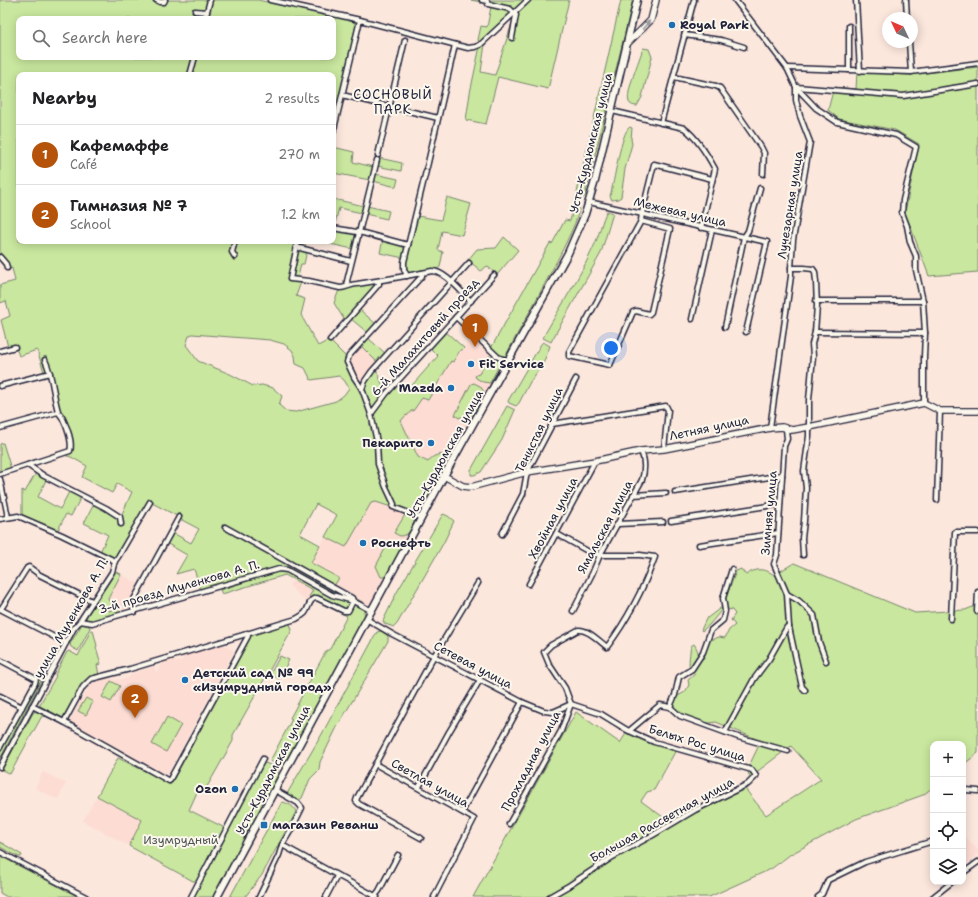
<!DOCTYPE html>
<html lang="en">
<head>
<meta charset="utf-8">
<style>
  body { margin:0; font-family:"Shantell Sans",sans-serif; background:#f6f6f6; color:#202124 }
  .controls { position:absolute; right:12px; bottom:12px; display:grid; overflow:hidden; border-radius:8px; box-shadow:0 2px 10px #0003 }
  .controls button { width:36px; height:36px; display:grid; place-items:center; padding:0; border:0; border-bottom:1px solid #e0e0e0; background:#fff; color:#202124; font:20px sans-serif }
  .compass { position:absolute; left:882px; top:12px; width:36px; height:36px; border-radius:50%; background:#fff; box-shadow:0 2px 10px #0003; rotate:314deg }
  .you { position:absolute; left:611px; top:348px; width:14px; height:14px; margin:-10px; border:3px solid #fff; border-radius:50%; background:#1a73e8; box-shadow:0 0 0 6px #1a73e833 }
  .badge { display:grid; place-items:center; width:26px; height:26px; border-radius:50%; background:#b45309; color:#fff; font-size:13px; font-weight:700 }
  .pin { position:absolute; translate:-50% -33px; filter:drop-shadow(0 1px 2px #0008) }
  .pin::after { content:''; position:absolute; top:21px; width:14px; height:12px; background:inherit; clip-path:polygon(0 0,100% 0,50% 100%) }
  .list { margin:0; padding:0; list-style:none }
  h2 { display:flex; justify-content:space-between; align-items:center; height:52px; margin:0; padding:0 16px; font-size:17px }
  h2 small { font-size:13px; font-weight:400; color:#757577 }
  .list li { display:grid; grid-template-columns:26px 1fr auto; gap:12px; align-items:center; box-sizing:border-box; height:60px; padding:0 16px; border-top:1px solid #e0e0e0 }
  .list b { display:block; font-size:15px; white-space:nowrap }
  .list p { margin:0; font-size:13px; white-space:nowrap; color:#757577 }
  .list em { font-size:13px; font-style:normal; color:#757577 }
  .icon { flex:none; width:22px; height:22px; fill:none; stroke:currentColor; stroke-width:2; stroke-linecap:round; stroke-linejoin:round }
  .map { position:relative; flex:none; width:978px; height:897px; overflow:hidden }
  .search { position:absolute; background:#fff; box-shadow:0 2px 10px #0003; left:16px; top:16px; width:320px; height:44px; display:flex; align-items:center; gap:10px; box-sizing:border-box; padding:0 14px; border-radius:8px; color:#757577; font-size:15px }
  .panel { position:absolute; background:#fff; box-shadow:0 2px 10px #0003; left:16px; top:72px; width:320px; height:172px; border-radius:8px }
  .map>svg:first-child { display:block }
</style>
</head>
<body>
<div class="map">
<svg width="978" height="897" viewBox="0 0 978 897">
  <rect width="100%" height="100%" fill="#fce7dd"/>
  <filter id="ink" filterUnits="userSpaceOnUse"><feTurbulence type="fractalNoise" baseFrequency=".025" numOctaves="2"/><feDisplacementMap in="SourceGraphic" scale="8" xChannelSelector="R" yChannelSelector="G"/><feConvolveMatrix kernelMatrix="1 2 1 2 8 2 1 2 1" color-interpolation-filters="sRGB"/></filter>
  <g filter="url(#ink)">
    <g fill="#fddcd3">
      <polygon points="474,336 502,362 451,456 449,455 428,462 418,457 401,421 406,415 411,411 413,411 422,397 428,400 451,361 453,361 460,350 462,350 467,343 469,343"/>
      <polygon points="361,346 378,363 362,383 356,377 349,362 351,357"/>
      <polygon points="376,502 406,513 394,533 403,536 406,535 408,539 372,603 369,604 364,603 334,586 339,578 311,563 325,537 346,547 371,503"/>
      <polygon points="121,574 141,585 130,604 131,610 121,612 118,608 108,611 108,599"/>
      <polygon points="293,579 313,590 307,602 289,586"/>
      <polygon points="221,643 234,651 167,775 69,722 91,683 108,678 116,680 128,678 131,674 152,667 152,665 154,665 155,671 157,672 164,661 173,658 175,662 183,660 182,656"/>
      <polygon points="43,772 66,783 58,799 52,797 35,788"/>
      <polygon points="97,796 142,820 129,846 83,821"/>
      <polygon points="963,838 967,838 978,850 978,854 963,867"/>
    </g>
    <g fill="#c9e79e" stroke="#76846c" fill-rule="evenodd">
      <path d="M 0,0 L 208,0 L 204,19 L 19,19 L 19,57 L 333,57 L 333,19 L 205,19 L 210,0 L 258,0 L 341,18 L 354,22 L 356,26 L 333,122 L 333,75 L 19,75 L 19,241 L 306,241 L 305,248 L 307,251 L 304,264 L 301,264 L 298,277 L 309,280 L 301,282 L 296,296 L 305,299 L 301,315 L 318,346 L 329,340 L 345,356 L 346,360 L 361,390 L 369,414 L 375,443 L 376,453 L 392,503 L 391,507 L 376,502 L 371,503 L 346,547 L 325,537 L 337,515 L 316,504 L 300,534 L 320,545 L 311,563 L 339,578 L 334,586 L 364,603 L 332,593 L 284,568 L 201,591 L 194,569 L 176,574 L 187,555 L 166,543 L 173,533 L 191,543 L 199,529 L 180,519 L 177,516 L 152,503 L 117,556 L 112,558 L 100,552 L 108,535 L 84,523 L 94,504 L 121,516 L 132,492 L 117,484 L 112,493 L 82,477 L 87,466 L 71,457 L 64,455 L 68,454 L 70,436 L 64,417 L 60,411 L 50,372 L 44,372 L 37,350 L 19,356 L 15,345 L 8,347 L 1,320 L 10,316 L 6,301 L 0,303 L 0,285 L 15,281 L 12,268 L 7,270 L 0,262 ZM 192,334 L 270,340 L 284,344 L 292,350 L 295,356 L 296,364 L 305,368 L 311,380 L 339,376 L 344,380 L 349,388 L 344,395 L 336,401 L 296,412 L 286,411 L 279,405 L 282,396 L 273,388 L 262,385 L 253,386 L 230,374 L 198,361 L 186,345 L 189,336 Z"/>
      <polygon points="471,0 525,0 479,43 478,40 481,26 487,27 491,7 486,5 486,3"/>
      <polygon points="530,0 569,0 548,89 498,77 486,124 466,120 470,93 480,46 484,42 485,44 481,72 495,75 514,17 513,16"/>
      <polygon points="621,0 633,0 585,196 579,202 575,201"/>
      <path d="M 643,48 L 649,49 L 652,57 L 642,97 L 637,106 C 634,106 630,105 629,102 C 625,93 640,59 643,48 Z"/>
      <polygon points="978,67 978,272 929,276 905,212 919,144 895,130 839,119 828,110 834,87 856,89 857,72 907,75"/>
      <path d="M 630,127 L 632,128 L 631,139 L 632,144 L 625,169 L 621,197 L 618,199 L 612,200 L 610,196 C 614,184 621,131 630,127 Z"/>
      <polygon points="333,147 354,152 353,162 373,167 370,180 333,173"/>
      <polygon points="379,158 402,163 401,171 377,166"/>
      <polygon points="375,174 398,179 396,187 373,181"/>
      <polygon points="447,197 471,204 462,235 442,231 438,250 443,252 440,267 437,269 431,269 409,273 405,269 406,263 417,216 441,220"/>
      <polygon points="333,199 364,206 362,213 339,208 334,227 333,226"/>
      <path d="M 574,205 L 579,207 C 583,220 516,335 506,355 L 503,357 L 499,355 L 491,348 L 550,243 L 552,244 L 565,220 L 570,221 Z"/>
      <polygon points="367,206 389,211 387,219 365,214"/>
      <path d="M 607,211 L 613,213 L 601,253 L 552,340 L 551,342 L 543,338 L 546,332 C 562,304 580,277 593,248 C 599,237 602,219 607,211 Z"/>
      <polygon points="334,230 356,235 353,249 330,244 331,241 333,241"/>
      <polygon points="504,237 518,250 497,275 487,266 481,271 468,260 477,249 496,248"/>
      <polygon points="383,239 406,246 404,258 380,253"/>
      <polygon points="376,282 377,284 345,321 334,303 339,290 349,287"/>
      <polygon points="359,309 376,324 368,333 350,318"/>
      <path d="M 445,331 L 464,348 L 462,350 L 460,350 L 453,362 L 451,361 L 428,400 L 422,398 L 413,411 L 411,411 L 407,416 L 406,415 L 401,421 L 418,457 L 428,462 C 433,454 442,453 451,456 L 423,508 L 420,512 L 416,513 L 398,506 C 380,485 376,441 373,414 L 374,410 L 397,385 L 406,392 L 438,356 L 430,348 Z"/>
      <polygon points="368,338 386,354 378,363 361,346"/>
      <polygon points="543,342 550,346 543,364 530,382 519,403 516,406 509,403 508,401 541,344"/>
      <polygon points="489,356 495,359 496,357 500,359 501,362 490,383 483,382 476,378 475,376 476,375 479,374"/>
      <path d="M 376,369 L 386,393 L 371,408 C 363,387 362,388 376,369 Z"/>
      <polygon points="474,383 480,386 485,393 473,414 467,419 461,417 459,418 455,415 471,384"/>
      <polygon points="507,406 515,410 502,440 481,472 474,475 471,475 471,470"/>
      <polygon points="3,443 11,469 0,472 0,444"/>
      <polygon points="36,473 46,480 38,497 60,509 69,492 81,497 71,516 66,514 57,532 22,515 22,490 25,492"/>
      <path d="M 406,513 L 415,517 L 415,519 C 412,527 410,536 400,536 L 394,533 Z"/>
      <polygon points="443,514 448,516 454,521 444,542 397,624 394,627 385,624 383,621 397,592"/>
      <polygon points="388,543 399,545 400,550 386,576 384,577 381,577 376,566"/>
      <path d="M 794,563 L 915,613 L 965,610 L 978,605 L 978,753 L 963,765 L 963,744 L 933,744 L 933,787 L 923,795 L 856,819 L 791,854 L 771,869 L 709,897 L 473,897 L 576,712 L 620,743 L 627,732 L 676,750 L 654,790 L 647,792 L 641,801 L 670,822 L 742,785 L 766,815 L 821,779 L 791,746 L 750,777 L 747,770 L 761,741 L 716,722 L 710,723 L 700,723 L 697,719 L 681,716 L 673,708 L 676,697 L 685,692 L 689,685 L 688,680 L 695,674 C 693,673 690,671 690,669 C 688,665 690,651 691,646 L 694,644 C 698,649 698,656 702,659 L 704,658 C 706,653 707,646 708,641 L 719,637 L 725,638 L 729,630 L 735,625 L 731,620 L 735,614 L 732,610 L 723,608 L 710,624 L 702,631 L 701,630 L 706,619 L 723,606 L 736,571 L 741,569 L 746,575 C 755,568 765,568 774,575 Z"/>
      <polygon points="114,571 121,574 108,599 110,603 109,611 119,608 121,612 92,621 86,619 86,616"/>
      <polygon points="279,571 286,572 332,596 361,608 364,611 365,618 284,764 281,765 270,761 292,719 290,718 326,651 330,649 347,616 309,597 313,590 285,575 222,594 220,590"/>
      <polygon points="82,624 88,625 90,628 78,651 71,647 70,644"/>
      <polygon points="290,624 292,630 233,735 233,741 204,792 198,790 189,810 223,827 224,829 197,881 193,881 129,846 142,820 97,796 118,758 171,784 252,634"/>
      <polygon points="91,630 93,630 97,646 96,647 101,664 97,665 99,675 90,677 84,681 63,718 40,706 40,704 56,676 55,675 67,652 69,651 78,656"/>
      <polygon points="381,631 388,636 388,641 337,727 320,762 319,770 310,779 302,798 299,800 295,800 287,795 288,792 322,734 377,632"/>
      <polygon points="280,656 289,660 279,679 270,674"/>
      <polygon points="38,679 41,681 0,759 0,750"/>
      <polygon points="111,681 120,686 111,702 102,697"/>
      <polygon points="86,698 93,702 86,715 78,711"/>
      <polygon points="36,711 49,717 42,716 10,774 2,770 33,713"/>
      <polygon points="167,717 181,725 166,752 152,744"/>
      <polygon points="265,763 278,768 278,775 213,897 192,897 263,764"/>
      <path d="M 282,802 C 288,803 294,806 296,812 L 262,875 L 245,897 L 230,897 Z"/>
      <polygon points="0,842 22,855 21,857 19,857 0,847"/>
      <polygon points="0,856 77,896 7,897 0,893"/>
    </g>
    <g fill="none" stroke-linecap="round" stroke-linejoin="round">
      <defs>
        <g id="street">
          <polyline points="156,0 160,2 164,2 165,0"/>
          <polyline points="270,0 360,20 468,48 475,47 480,45 528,0"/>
          <polyline points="482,0 487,1 488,4 510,9 516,15 512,38"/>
          <polyline points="735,0 787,68 796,87 816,108 837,122 896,135 916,147 903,200 902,213 907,226 910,242 916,256 916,270 923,301 925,333 924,357 924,403"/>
          <polyline points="856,0 860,71"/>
          <polyline points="906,0 907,18"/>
          <polyline points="195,11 207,12"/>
          <polyline points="205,19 210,0"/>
          <polyline points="684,35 721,40 744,47"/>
          <polyline points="909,42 911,72"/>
          <polyline points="787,68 911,72 978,63"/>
          <polyline points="849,70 849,26"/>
          <polyline points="190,75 195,57"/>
          <polyline points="674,77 716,86 720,88 761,147 764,153 763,174"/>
          <polyline points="796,87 796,100 800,116 810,142 793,240 791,268 804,268 813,269 815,272 816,282 817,306 815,332 812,344 813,356 809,400 809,436 804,471 806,488 804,521 802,538 803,555"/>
          <polyline points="797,87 903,96 978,84"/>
          <polyline points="342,95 438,118"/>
          <path d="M 612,111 L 684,128 C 697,138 707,154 715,169 L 701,228"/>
          <polyline points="661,123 694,0"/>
          <polyline points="333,133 360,20"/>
          <polyline points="378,155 405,40"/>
          <polyline points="427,167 455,45"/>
          <polyline points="589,202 767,242 746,332"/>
          <polygon points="641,221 670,229 651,312 649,314 636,311 633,312 610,365 569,356 569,352"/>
          <polyline points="641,221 642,213 654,164 712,179"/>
          <polyline points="333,228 363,233 408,245"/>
          <polyline points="235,241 232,252 235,257"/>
          <path d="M 298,241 L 290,279 L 309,281 L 340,288 C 346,288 351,284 357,284 C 383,280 407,276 432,271 C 445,271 461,292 471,301"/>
          <polyline points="296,247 351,261"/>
          <polyline points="0,257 6,264 7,268"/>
          <polyline points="422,273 422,276 349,356 347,362 354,377 362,389 371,414 377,442 378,464 386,487 394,504 393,507 422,518"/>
          <polyline points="407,276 404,269 404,262 426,171"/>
          <polyline points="348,285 347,281 377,160"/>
          <polyline points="816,301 923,301"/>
          <polyline points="456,317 498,357 508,361"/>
          <polyline points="692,319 712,230"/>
          <polyline points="725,327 744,237 748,231 760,188"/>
          <polyline points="815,332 925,333"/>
          <polyline points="330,340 379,284 379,281"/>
          <polyline points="0,351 15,347"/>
          <polyline points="0,386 50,373"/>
          <polyline points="362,389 365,381 372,371 469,263"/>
          <polyline points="371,414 386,394 494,275"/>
          <polyline points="552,424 666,406 668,410 664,449"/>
          <polyline points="0,428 58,412"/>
          <polyline points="770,428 791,276 791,268"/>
          <polyline points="786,429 787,439 784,446 777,555 774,564 787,594 789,627 802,687 805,690"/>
          <polyline points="28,465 44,476 106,508 120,517 121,524"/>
          <path d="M 0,474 L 70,451 C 73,443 67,427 63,419 C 62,416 59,414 58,411 C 53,395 53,376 45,360"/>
          <polyline points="0,479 8,517"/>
          <polyline points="675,492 782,475"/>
          <polyline points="633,495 666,493"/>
          <polyline points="937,500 940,411"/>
          <polyline points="0,519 18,516 62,535 115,561"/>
          <polyline points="671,521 780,504"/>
          <polyline points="618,524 663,522"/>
          <polyline points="225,527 352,598 353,601"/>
          <polyline points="502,534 523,494 527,472 576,379"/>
          <polyline points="699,545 778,533"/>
          <polyline points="529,584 595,461"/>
          <polyline points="787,594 799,601 814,615 819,642 826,661"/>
          <polyline points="0,609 66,643"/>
          <polyline points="1,609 27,568 29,567 40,575 92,601"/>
          <path d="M 573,611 L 592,574 L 600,555 L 642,480 C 645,470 645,460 641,451"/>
          <polyline points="977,611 978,592"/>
          <polyline points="135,612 132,603 179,517"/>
          <polyline points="951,619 955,532 978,532"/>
          <polyline points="368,620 392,634 522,702 544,711 553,712 571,704 601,714 627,730 654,742 752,770 756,776 748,784 695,810 653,835 611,858 570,885 549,897"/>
          <polyline points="80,621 92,623 279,569 287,570 332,595 353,601 372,611"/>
          <polyline points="0,660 36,679 35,683 0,747"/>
          <polyline points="0,696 22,707"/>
          <path d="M 32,706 L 64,722 L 83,687 L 91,679 L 130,669 L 296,619 C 299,617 302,616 305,613 C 309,608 309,598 317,598 L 344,611 L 348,611 L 353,601"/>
          <polyline points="670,707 680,716 738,737 788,751"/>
          <polyline points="64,722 169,781 248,636 247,633"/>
          <polyline points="629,731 660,705 670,707 675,695 679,677 692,669 703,652 711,630 723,620 725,611 723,598 732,569"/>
          <polyline points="725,732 754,679 769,659 787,627 789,627"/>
          <polyline points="375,764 474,819 434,897"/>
          <polyline points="0,767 74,628 80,621 112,572 115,561 118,557 150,502"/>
          <polyline points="419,787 449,732 480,680"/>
          <polyline points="966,790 978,791"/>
          <polyline points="462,812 522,702"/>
          <path d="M 509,824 L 561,731 L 571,704 L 565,688 L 549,664 L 544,652 L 551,645 L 578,630 C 588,629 599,641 607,647 C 628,619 643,590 655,557 L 640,555 L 600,555 L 591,553 L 557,534"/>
          <polyline points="421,838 359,804 356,801 357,798 431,661 478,583"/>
          <polyline points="282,845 377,897"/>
          <polyline points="0,852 86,897"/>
          <polyline points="963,873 978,862"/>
          <polyline points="191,897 263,759"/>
          <polyline points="259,897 279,855 282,845 291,830 302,808 298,803 275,790"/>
          <polyline points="326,897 337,876"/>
          <polyline points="374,897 379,891 398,855"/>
          <polyline points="818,897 822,894 828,880 865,862 933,841"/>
          <polyline points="933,897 952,882"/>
        </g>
        <g id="secondary">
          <polyline points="627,44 651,20 656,0"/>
          <polyline points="444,476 463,486 471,487 527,472 595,461 641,451 664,449 770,428 782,427 792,430 809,427 924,403 940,411 978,411"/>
        </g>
        <polyline id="primary" points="217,897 444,476 568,253 585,214 595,181 637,0"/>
      </defs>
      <use href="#street" stroke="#22223b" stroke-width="7"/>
      <use href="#secondary" stroke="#22223b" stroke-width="8"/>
      <use href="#primary" stroke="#22223b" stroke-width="9"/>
      <use href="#street" stroke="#fbf7ec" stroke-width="4"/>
      <use href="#secondary" stroke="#fbf7ec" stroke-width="5.5"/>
      <use href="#primary" stroke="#fbf7ec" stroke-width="6"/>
    </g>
    <defs><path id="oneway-solid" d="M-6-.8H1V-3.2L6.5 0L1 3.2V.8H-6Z"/></defs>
    <use fill="#99979c" href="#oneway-solid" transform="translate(646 25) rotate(-49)"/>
  </g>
  <g fill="#1f6fb2" stroke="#fbf7ec" stroke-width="1.5">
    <circle cx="672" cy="25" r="4"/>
    <circle cx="471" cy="364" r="4"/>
    <circle cx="451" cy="388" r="4"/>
    <circle cx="431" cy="443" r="4"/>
    <circle cx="363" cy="543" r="4"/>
    <circle cx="185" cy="680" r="4"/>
    <circle cx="235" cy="789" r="4"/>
    <rect x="260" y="821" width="8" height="8" rx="2"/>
  </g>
  <g text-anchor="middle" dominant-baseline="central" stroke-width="4" stroke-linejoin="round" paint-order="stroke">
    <g font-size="12" font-weight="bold" fill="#22223b" stroke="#fbf7ec" text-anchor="start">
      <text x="680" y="25">Royal Park</text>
      <text x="479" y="364">Fit Service</text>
      <text x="443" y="388" text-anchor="end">Mazda</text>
      <text x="423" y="443" text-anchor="end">Пекарито</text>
      <text x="371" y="543">Роснефть</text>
      <text x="193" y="673">Детский сад № 99<tspan x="193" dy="14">«Изумрудный город»</tspan></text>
      <text x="227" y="789" text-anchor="end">Ozon</text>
      <text x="272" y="825">магазин Реванш</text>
    </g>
    <g font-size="12" fill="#22223b" stroke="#fbf7ec">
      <text transform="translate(591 143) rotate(-76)">Усть-Курдюмская улица</text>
      <text transform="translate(790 205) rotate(-81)">Лучезарная улица</text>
      <text transform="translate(680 212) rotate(13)">Межевая улица</text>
      <text transform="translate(425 337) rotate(-48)">6-й Малахитовый проезд</text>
      <text transform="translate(709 428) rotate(-12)">Летняя улица</text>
      <text transform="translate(539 430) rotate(-64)">Тенистая улица</text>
      <text transform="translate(445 454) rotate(-61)">Усть-Курдюмская улица</text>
      <text transform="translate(769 513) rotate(-85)">Зимняя улица</text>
      <text transform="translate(553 518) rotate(-62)">Хвойная улица</text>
      <text transform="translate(605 527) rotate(-62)">Ямальская улица</text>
      <text transform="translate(179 587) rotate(-16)">3-й проезд Муленкова А. П.</text>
      <text transform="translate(71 618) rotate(-60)">улица Муленкова А. П.</text>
      <text transform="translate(473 665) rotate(28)">Сетевая улица</text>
      <text transform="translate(697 743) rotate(17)">Белых Рос улица</text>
      <text transform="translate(531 761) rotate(-62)">Прохладная улица</text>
      <text transform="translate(273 770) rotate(-62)">Усть-Курдюмская улица</text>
      <text transform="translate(430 783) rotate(29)">Светлая улица</text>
      <text transform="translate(662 820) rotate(-29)">Большая Рассветная улица</text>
    </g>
    <g font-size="12" fill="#4c5354" stroke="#fbf7ec">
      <text x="181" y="840">Изумрудный</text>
    </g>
    <g font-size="13" letter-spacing="1" fill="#22223b" stroke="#fbf7ec">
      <text x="393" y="94">СОСНОВЫЙ<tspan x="393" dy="15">ПАРК</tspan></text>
    </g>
  </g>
</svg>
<div class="controls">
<button>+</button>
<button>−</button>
<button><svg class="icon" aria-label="locate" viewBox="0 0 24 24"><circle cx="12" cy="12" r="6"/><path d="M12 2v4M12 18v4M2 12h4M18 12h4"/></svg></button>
<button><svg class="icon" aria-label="layers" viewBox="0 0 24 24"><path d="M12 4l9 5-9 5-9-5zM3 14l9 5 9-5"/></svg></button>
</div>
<svg class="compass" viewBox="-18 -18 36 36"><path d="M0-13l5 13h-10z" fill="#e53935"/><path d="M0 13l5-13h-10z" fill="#757577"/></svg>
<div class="you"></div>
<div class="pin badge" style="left:475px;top:347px">1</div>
<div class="pin badge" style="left:135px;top:718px">2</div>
<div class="search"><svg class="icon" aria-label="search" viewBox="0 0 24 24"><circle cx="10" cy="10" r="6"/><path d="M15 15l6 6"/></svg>Search here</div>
<section class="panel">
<h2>Nearby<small>2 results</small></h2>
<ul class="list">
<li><span class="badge">1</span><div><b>Кафемаффе</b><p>Café</p></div><em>270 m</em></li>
<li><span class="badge">2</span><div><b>Гимназия № 7</b><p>School</p></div><em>1.2 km</em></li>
</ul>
</section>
</div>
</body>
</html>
